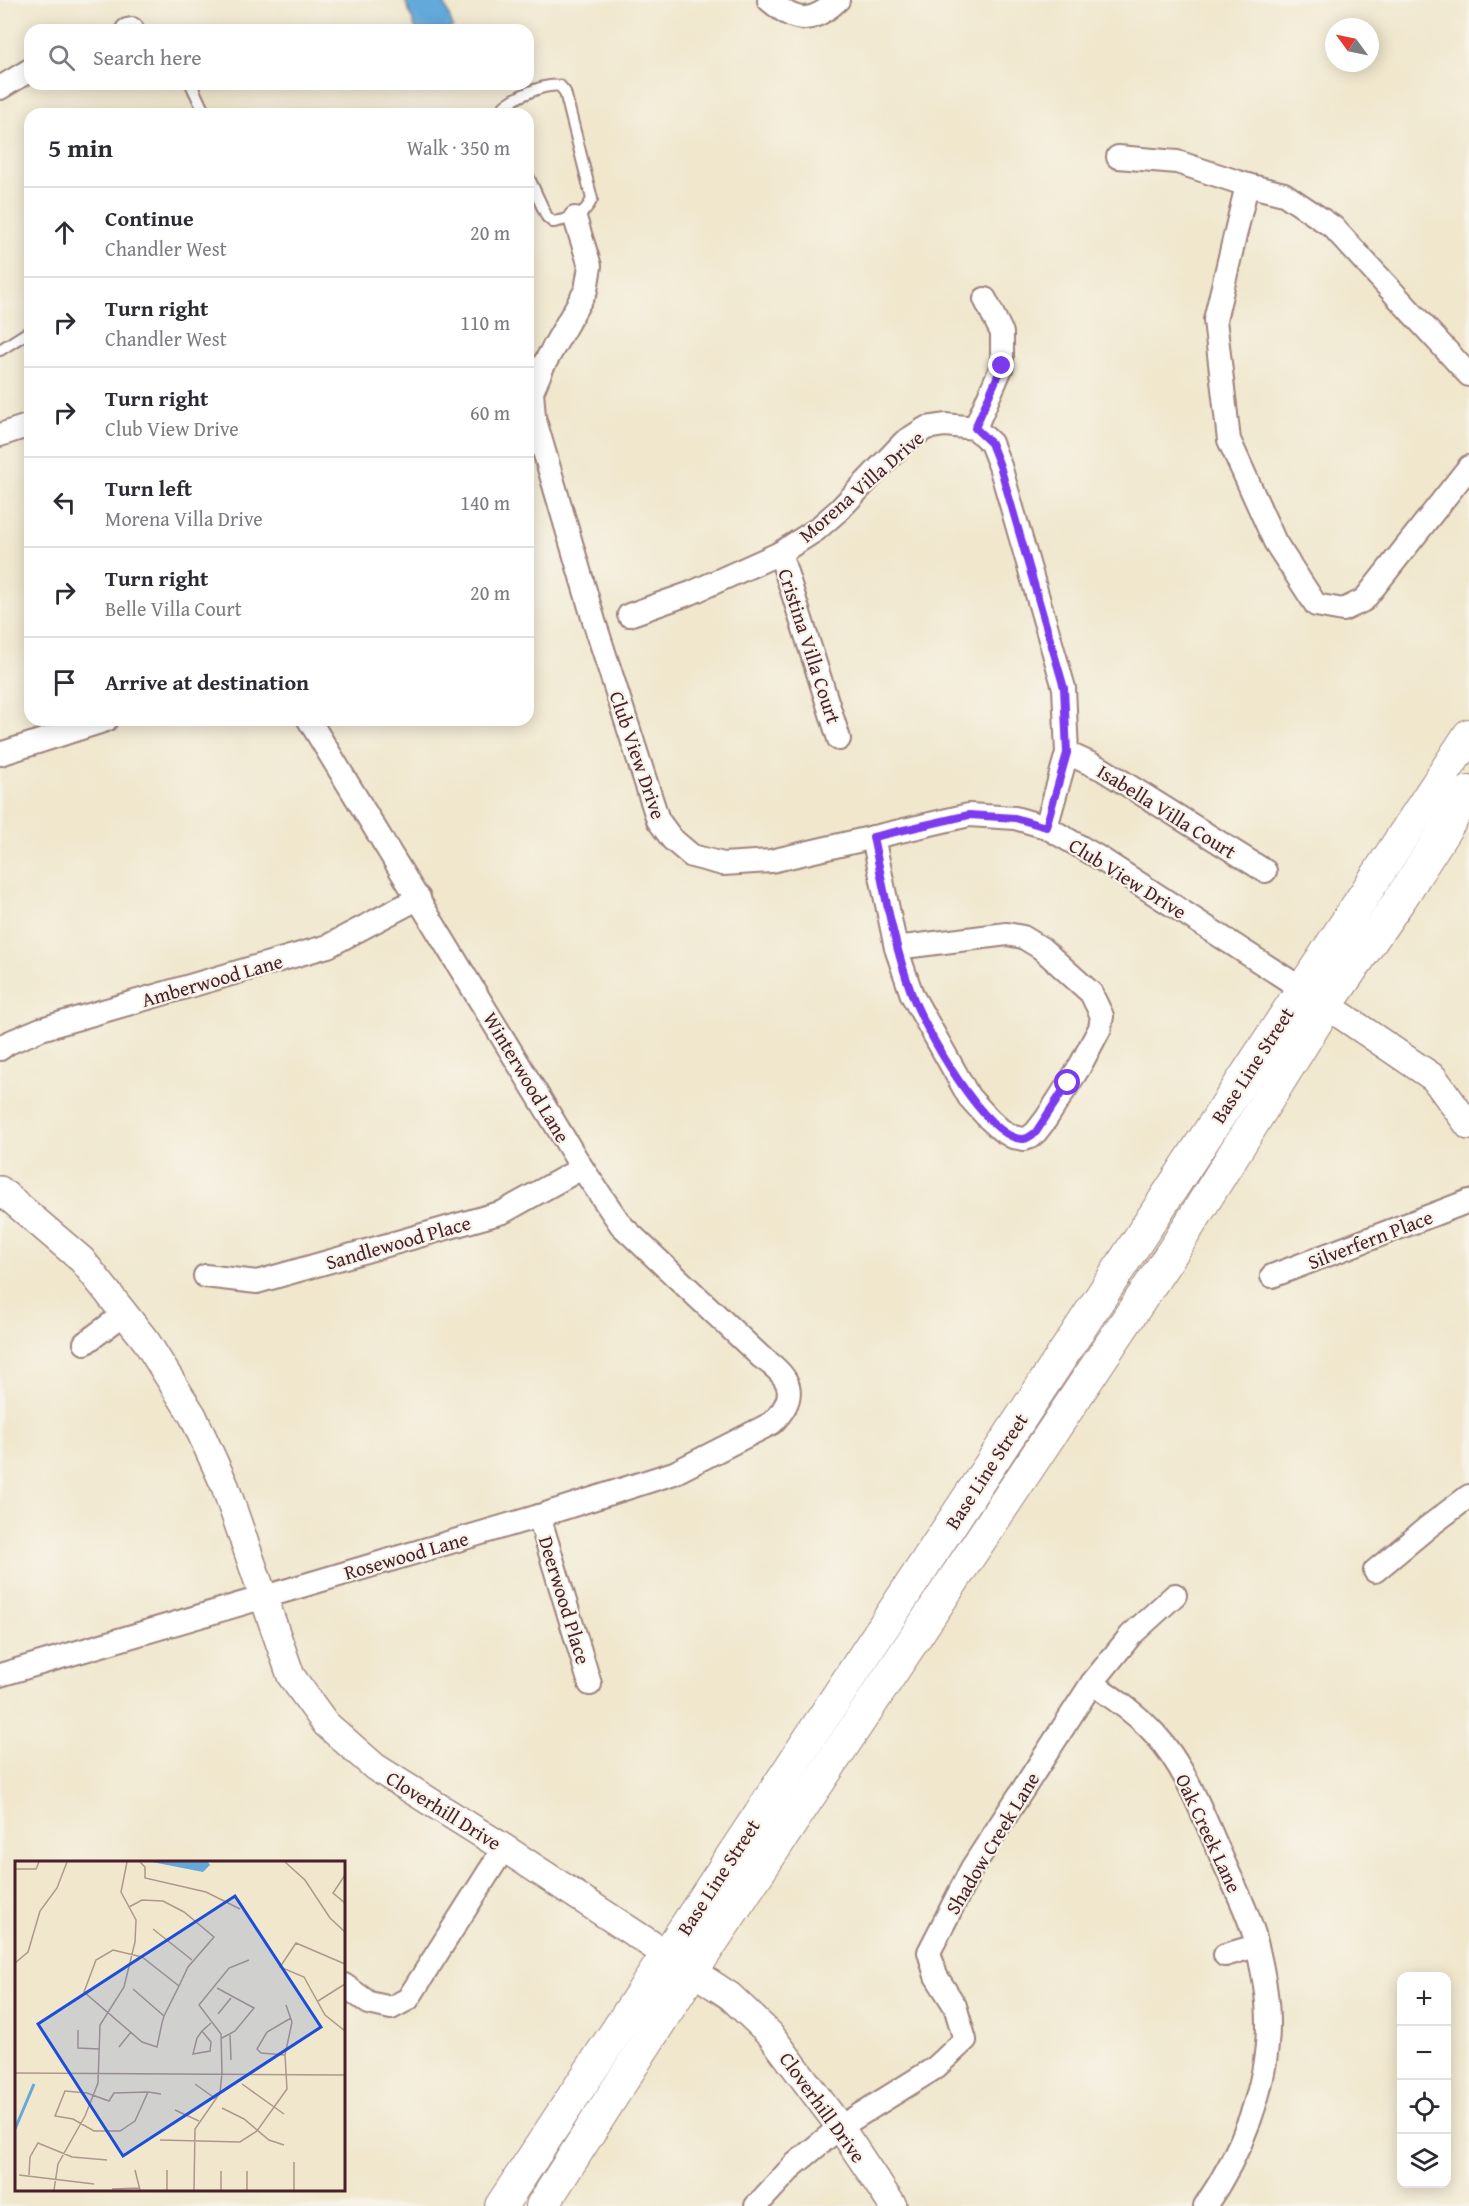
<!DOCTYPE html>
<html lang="en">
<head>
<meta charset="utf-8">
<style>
  body { margin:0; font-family:"Gentium Book Plus",serif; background:#f7f7f7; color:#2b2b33 }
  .controls { position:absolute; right:18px; bottom:18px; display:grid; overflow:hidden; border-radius:12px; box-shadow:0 3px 15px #0003 }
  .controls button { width:54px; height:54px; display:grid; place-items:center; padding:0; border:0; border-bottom:2px solid #e1e1e2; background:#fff; color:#2b2b33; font:30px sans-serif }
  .compass { position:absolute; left:1325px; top:18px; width:54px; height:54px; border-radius:50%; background:#fff; box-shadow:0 3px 15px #0003; rotate:303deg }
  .stop { position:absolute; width:18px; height:18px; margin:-14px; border:4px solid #7c3aed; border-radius:50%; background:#fff }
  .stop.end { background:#7c3aed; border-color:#fff; box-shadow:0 2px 6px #0008 }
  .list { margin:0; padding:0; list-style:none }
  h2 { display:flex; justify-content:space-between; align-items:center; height:78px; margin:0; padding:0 24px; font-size:26px }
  h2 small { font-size:20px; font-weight:400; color:#7c7c81 }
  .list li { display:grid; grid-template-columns:39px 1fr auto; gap:18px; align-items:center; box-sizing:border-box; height:90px; padding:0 24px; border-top:2px solid #e1e1e2 }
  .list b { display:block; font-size:22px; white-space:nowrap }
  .list p { margin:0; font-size:20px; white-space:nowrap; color:#7c7c81 }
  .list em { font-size:20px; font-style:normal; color:#7c7c81 }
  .icon { flex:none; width:33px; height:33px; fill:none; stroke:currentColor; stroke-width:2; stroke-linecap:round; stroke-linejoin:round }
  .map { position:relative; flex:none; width:1469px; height:2206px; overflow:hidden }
  .search { position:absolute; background:#fff; box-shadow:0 3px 15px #0003; left:24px; top:24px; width:510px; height:66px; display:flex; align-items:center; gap:15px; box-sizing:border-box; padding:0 21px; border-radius:18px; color:#7c7c81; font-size:22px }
  .panel { position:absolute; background:#fff; box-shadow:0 3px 15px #0003; left:24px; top:108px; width:510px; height:618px; border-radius:18px }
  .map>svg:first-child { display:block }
</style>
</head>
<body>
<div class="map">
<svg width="1469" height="2206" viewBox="0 0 1469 2206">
  <rect width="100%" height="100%" fill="#f7f3e8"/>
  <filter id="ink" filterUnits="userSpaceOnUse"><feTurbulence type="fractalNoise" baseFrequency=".0167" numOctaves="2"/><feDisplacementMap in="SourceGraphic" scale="12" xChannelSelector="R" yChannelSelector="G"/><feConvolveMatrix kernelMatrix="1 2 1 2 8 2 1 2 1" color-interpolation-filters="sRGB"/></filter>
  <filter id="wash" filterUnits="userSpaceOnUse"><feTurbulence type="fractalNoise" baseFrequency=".008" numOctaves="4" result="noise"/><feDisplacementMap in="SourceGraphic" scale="24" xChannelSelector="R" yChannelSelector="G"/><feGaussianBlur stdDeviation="1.35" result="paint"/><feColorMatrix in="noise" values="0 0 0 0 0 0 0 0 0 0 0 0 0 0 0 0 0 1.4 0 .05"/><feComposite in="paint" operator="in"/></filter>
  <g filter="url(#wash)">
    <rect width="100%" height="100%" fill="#f0e7cd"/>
    <polygon fill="#64a9da" stroke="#576482" stroke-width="1.5" points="405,0 443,0 453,27 444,30 416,30"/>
  </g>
  <g filter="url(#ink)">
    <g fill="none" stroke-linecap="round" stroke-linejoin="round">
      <defs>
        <g id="service">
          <polyline points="191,84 205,114"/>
          <path d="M 501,114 L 502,109 C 511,98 545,83 560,86 L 565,92 L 592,199 C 584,217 570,219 553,222 L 547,217 L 528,176"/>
          <polyline points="0,350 30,331"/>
        </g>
        <g id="minor">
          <path d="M 769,0 C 796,23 811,25 838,0"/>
          <polyline points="127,30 132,29"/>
          <polyline points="0,88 30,70"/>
          <polyline points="1118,157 1177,162 1247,185 1284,194 1333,227 1469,375"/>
          <polyline points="1247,185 1215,320 1229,440 1275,542 1316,605 1343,610 1364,600 1469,467"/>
          <polyline points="575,218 590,266 586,290 543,366 532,392 534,417 594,621 658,820 672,839 692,856 723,864 771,861 969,815 1015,818 1046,827 1098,857 1302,989"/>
          <polyline points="975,428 1002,366 1002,333 985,299"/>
          <polyline points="0,435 30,425"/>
          <polyline points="780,553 839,739"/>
          <polyline points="629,615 691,593 780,553 816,530 839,510 904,442 926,428 945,425 975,428 991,443 1000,466 1064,688 1067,753 1046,827"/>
          <polyline points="1067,753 1102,769 1265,871"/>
          <polyline points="0,754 106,720"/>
          <polyline points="873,837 896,948 912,995 969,1097 989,1119 1001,1130 1013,1137 1024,1139 1030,1137 1036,1132 1046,1119 1080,1066 1100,1028 1102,1016 1091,993 1041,948 1023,937 1007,934 896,948"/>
          <polyline points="0,1049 8,1043 41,1029 328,946 419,898"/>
          <polyline points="205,1276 257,1282 503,1212 582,1168"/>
          <polyline points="1272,1276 1469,1201"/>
          <polyline points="85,1343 124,1314"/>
          <polyline points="539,1516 590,1684"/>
          <polyline points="1375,1571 1428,1527 1469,1496"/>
          <path d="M 0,1675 L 539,1516 L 674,1473 L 772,1423 C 800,1395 791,1377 761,1357 L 621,1225 L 582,1168 L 309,720"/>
          <path d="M 1092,1683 C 1113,1698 1137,1714 1155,1734 C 1187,1769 1203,1816 1222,1858 C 1233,1884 1248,1911 1255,1938 C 1262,1965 1268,1996 1268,2023 C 1268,2087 1241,2154 1205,2206"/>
          <polyline points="1225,1955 1256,1946"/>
          <polyline points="344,1985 369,2003 391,2008 408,1999 504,1848"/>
          <polyline points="756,2206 794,2165 840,2127 935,2068 965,2040 955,2006 936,1976 929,1952 972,1868 1092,1683 1131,1635 1175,1595"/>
        </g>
        <g id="tertiary">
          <polyline points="1310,994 1434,1078 1469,1126"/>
          <polyline points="0,1190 82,1260 146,1341 193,1416 225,1486 291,1676 326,1724 375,1767 504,1848 730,1996 770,2034 840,2127 893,2206"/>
        </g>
        <g id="secondary">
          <polyline points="501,2206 1077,1333 1469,735"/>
          <polyline points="542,2206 692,1972 1175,1248 1327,1005 1401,898 1469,792"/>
        </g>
      </defs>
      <use href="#service" stroke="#9d837c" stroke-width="14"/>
      <use href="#minor" stroke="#9d837c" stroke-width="26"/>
      <use href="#tertiary" stroke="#9d837c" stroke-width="30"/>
      <use href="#secondary" stroke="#9d837c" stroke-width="34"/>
      <use href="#service" stroke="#fff" stroke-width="10"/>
      <use href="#minor" stroke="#fff" stroke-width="22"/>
      <use href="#tertiary" stroke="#fff" stroke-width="27"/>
      <use href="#secondary" stroke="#fff" stroke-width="32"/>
    </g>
  </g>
  <g fill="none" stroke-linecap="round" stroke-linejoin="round" filter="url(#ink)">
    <path stroke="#7c3aed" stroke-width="8" d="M 1002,366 L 975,428 L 991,443 L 1000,466 L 1064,688 L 1067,753 L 1046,827 L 1015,818 L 969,815 L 873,837 C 884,889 893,942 911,992 C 922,1024 986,1142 1024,1139 C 1029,1138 1032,1135 1036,1132 L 1068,1083"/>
  </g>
  <g text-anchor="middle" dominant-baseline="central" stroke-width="4.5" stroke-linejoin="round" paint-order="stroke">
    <g font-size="20" fill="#4a1f2b" stroke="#f7f3e8">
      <text transform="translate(861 486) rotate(-41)">Morena Villa Drive</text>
      <text transform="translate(810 646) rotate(72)">Cristina Villa Court</text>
      <text transform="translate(638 755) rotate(71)">Club View Drive</text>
      <text transform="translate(1167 811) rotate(32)">Isabella Villa Court</text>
      <text transform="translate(1128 878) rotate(32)">Club View Drive</text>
      <text transform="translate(212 980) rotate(-16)">Amberwood Lane</text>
      <text transform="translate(1252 1065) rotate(-57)">Base Line Street</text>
      <text transform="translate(527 1077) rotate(59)">Winterwood Lane</text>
      <text transform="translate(1370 1239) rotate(-21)">Silverfern Place</text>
      <text transform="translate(398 1242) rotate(-16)">Sandlewood Place</text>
      <text transform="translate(986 1471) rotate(-57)">Base Line Street</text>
      <text transform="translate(406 1555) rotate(-16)">Rosewood Lane</text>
      <text transform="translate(565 1600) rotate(73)">Deerwood Place</text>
      <text transform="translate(444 1810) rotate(32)">Cloverhill Drive</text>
      <text transform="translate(1209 1833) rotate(65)">Oak Creek Lane</text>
      <text transform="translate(992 1843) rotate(-59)">Shadow Creek Lane</text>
      <text transform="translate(718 1877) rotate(-57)">Base Line Street</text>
      <text transform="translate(823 2107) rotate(54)">Cloverhill Drive</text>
    </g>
  </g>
  <g transform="translate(15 1861)">
    <rect width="330" height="330" fill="#f0e7cd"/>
    <path d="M 137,1 L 193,1 L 195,4 L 188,11 Z" fill="#64a9da"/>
    <path fill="none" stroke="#64a9da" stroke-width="3" d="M 0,268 L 19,223"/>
    <path fill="none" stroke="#ae978c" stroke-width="1.5" d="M 125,1 L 130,6 L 130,17 L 191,31 L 225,48M 270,1 L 290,19 L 315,57 L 330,71M 0,8 L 21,8 L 24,1M 330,14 L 318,32 L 330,42M 114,46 L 127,39 L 148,40 L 169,51 L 199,76 L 173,106 L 164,125 L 149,155 L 147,162 L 142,186 L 127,181 L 69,131 L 81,99 L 98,89 L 127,96 L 164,125M 138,68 L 177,99M 0,102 L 13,91 L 25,50 L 42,27 L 52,1M 330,103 L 281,82 L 265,106 L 289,116 L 310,154 L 330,170M 202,127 L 239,147 L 220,170 L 207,177M 118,128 L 149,155M 303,140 L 330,123M 203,153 L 216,137M 63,169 L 63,187 L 84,188M 187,170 L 196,181 L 195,190 L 178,193 L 182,177 L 187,170 L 196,162M 215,174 L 216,199M 104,186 L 116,171M 270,194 L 246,192 L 242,188 L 252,171 L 276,157M 0,212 L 330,214M 180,223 L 201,238M 227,223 L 269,253M 133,231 L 120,260 L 105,270 L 79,270 L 58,258 L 40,255 L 50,230 L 72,232 L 94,240 L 99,232 L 133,231 L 146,233M 207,247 L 229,258 L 254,279 L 269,284M 160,249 L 184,260M 145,279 L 225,281 L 242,270 L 272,228 L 270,194 L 277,161 L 271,144M 120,309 L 125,329M 4,314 L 79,323M 14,314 L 15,296 L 23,282 L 57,296 L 92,299M 97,328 L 125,327M 39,329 L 43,303 L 70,255 L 83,222 L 85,164 L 109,126 L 120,81 L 121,59 L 106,31 L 112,1M 152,329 L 152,309M 179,329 L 180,268 L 205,232 L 207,212 L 206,173 L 184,144 L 214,107 L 234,99M 206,329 L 206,310M 232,329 L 232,310M 279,329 L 279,301"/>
    <path fill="#1d4ed8" fill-opacity="0.15" stroke="#1d4ed8" stroke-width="3" d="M 220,35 L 306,166 L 108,295 L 23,163 Z"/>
    <rect width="330" height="330" fill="none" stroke="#4a1f2b" stroke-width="3"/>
  </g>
</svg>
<div class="controls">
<button>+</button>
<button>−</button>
<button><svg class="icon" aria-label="locate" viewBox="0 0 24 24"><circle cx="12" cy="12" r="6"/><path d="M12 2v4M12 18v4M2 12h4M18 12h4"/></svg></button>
<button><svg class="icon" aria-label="layers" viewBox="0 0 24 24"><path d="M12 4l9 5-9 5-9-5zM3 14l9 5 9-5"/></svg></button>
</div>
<svg class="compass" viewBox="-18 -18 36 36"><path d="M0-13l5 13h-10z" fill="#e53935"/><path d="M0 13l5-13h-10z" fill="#7c7c81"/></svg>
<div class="stop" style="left:1068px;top:1083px"></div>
<div class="stop end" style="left:1002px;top:366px"></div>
<div class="search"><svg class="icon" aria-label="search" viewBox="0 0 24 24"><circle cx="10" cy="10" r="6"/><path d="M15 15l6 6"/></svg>Search here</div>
<section class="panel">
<h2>5 min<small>Walk · 350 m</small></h2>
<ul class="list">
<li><svg class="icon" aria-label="ahead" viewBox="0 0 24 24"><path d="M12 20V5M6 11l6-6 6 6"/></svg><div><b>Continue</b><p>Chandler West</p></div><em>20 m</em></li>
<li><svg class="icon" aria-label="right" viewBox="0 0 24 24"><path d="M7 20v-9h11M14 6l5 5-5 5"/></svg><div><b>Turn right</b><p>Chandler West</p></div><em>110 m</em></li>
<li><svg class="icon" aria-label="right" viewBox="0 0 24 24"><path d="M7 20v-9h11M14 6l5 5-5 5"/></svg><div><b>Turn right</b><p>Club View Drive</p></div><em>60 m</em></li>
<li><svg class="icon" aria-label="left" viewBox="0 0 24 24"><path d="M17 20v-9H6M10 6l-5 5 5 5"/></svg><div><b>Turn left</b><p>Morena Villa Drive</p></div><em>140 m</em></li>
<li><svg class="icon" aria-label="right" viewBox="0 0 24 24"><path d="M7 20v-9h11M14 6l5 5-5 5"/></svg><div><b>Turn right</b><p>Belle Villa Court</p></div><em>20 m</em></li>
<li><svg class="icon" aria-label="arrive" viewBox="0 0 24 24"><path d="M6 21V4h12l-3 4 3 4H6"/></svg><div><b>Arrive at destination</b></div></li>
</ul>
</section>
</div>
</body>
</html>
